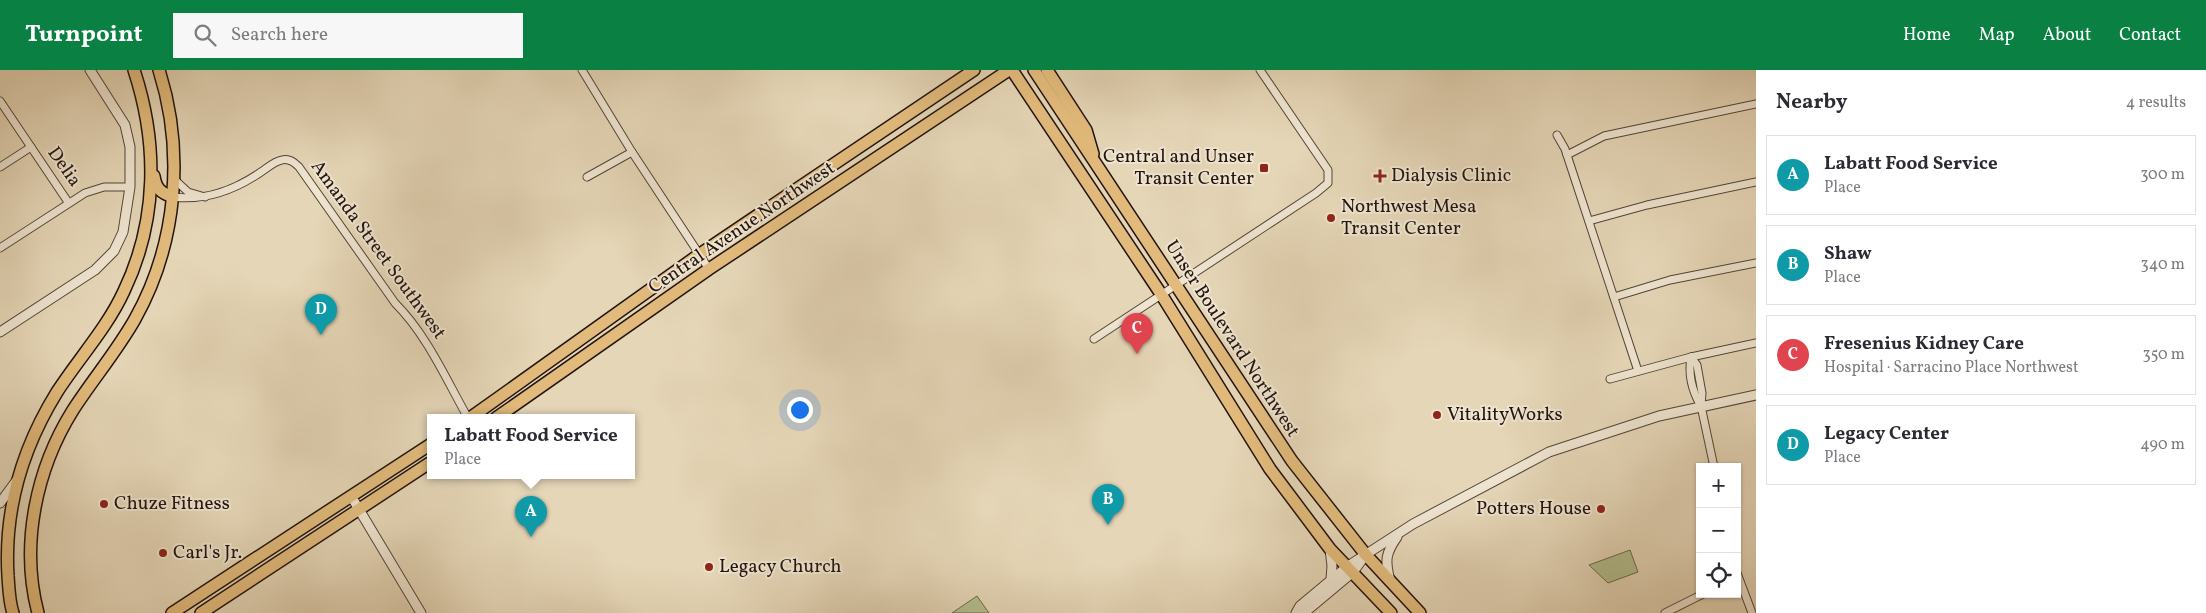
<!DOCTYPE html>
<html lang="en">
<head>
<meta charset="utf-8">
<style>
  body { margin:0; font-family:Vollkorn,serif; background:#f7f7f7; color:#2b2b33 }
  .controls { position:absolute; right:15px; bottom:15px; display:grid; overflow:hidden; border-radius:0px; box-shadow:0 1px 4px #0004 }
  .controls button { width:45px; height:45px; display:grid; place-items:center; padding:0; border:0; border-bottom:1px solid #e1e1e2; background:#fff; color:#2b2b33; font:25px sans-serif }
  .you { position:absolute; left:799px; top:339px; width:18px; height:18px; margin:-12px; border:4px solid #fff; border-radius:50%; background:#1a73e8; box-shadow:0 0 0 8px #1a73e833 }
  .badge { display:grid; place-items:center; width:32px; height:32px; border-radius:50%; background:#0b8043; color:#fff; font-size:16px; font-weight:700 }
  .pin { position:absolute; translate:-50% -41px; filter:drop-shadow(0 1px 2px #0008) }
  .pin::after { content:''; position:absolute; top:26px; width:18px; height:15px; background:inherit; clip-path:polygon(0 0,100% 0,50% 100%) }
  .popup { position:absolute; left:427px; top:344px; width:208px; height:65px; box-sizing:border-box; display:grid; place-content:center; border-radius:0px; background:#fff; filter:drop-shadow(0 1px 4px #0005); font-size:16px; white-space:nowrap; color:#7c7c81 }
  .popup b { font-size:19px; color:#2b2b33 }
  .popup::after { content:''; position:absolute; left:50%; top:100%; margin-left:-10px; border:10px solid transparent; border-top-color:#fff }
  .list { margin:0; padding:0; list-style:none }
  h2 { display:flex; justify-content:space-between; align-items:center; height:65px; margin:0; padding:0 20px; font-size:21px }
  h2 small { font-size:16px; font-weight:400; color:#7c7c81 }
  .list li { display:grid; grid-template-columns:32px 1fr auto; gap:15px; align-items:center; box-sizing:border-box; height:80px; margin:0 10px 10px; padding:0 10px; border:1px solid #e1e1e2; border-radius:0px }
  .list b { display:block; font-size:19px; white-space:nowrap }
  .list p { margin:0; font-size:16px; white-space:nowrap; color:#7c7c81 }
  .list em { font-size:16px; font-style:normal; color:#7c7c81 }
  .icon { flex:none; width:28px; height:28px; fill:none; stroke:currentColor; stroke-width:2; stroke-linecap:round; stroke-linejoin:round }
  .map { position:relative; flex:none; width:1756px; height:543px; overflow:hidden }
  header { display:flex; align-items:center; gap:30px; box-sizing:border-box; height:70px; padding:0 25px; background:#0b8043; color:#fff }
  header strong { font-size:24px }
  nav { display:flex; gap:28px; margin-inline-start:auto; font-size:18px }
  .search { width:350px; height:45px; background:#f7f7f7; display:flex; align-items:center; gap:12px; box-sizing:border-box; padding:0 18px; border-radius:0px; color:#7c7c81; font-size:19px }
  main { display:flex }
  aside { flex:1; background:#fff }
  .map>svg:first-child { display:block }
</style>
</head>
<body>
<header>
<strong>Turnpoint</strong>
<div class="search"><svg class="icon" aria-label="search" viewBox="0 0 24 24"><circle cx="10" cy="10" r="6"/><path d="M15 15l6 6"/></svg>Search here</div>
<nav><a>Home</a><a>Map</a><a>About</a><a>Contact</a></nav>
</header>
<main>
<div class="map">
<svg width="1756" height="543" viewBox="0 0 1756 543">
  <rect width="100%" height="100%" fill="#e5d6b7"/>
  <filter id="stains"><feTurbulence type="fractalNoise" baseFrequency=".004" numOctaves="4"/><feColorMatrix values="0 0 0 0 .2 0 0 0 0 .09 0 0 0 0 .02 0 0 0 .5 -.17"/></filter>
  <radialGradient id="worn" r=".72"><stop offset=".6" stop-color="#630" stop-opacity="0"/><stop offset="1" stop-color="#630" stop-opacity=".3"/></radialGradient>
  <g fill="#b4be8f" stroke="#6c694f">
    <polygon points="1630,480 1638,502 1608,513 1589,495"/>
    <polygon points="977,526 989,543 952,543"/>
  </g>
  <g fill="none" stroke-linecap="round" stroke-linejoin="round">
    <defs>
      <g id="minor">
        <polyline points="582,0 632,82 709,199"/>
        <polyline points="0,31 68,132"/>
        <polyline points="1557,65 1565,79 1638,301"/>
        <polyline points="1567,85 1604,66 1756,34"/>
        <polyline points="0,97 31,77"/>
        <polyline points="587,107 632,82"/>
        <polyline points="174,109 188,122 205,127"/>
        <path d="M 173,127 C 205,131 232,121 258,104 C 265,100 274,91 282,90 C 289,88 294,92 299,97 L 395,233 C 427,265 446,309 468,348"/>
        <polyline points="1589,151 1647,135 1756,112"/>
        <polyline points="0,178 85,123 104,117 130,117"/>
        <polyline points="1614,227 1670,210 1756,193"/>
        <polyline points="1094,269 1316,123 1328,113 1328,100 1260,0"/>
        <polyline points="1691,287 1697,295 1702,323 1701,336 1714,397"/>
        <path d="M 1691,287 C 1688,304 1692,321 1701,336"/>
        <polyline points="1610,309 1691,287 1756,273"/>
        <polyline points="1737,503 1752,543"/>
        <polyline points="1665,543 1703,524"/>
      </g>
      <g id="tertiary">
        <polyline points="0,262 95,200 114,181 123,162 130,117 130,77 125,55 90,0"/>
        <polyline points="351,426 421,543"/>
        <polyline points="0,433 17,410"/>
        <polyline points="1330,479 1332,496 1331,509"/>
        <path d="M 1390,511 C 1385,491 1385,484 1397,467"/>
        <polyline points="1296,543 1300,536 1348,496 1413,454 1549,382 1659,346 1756,325"/>
        <polyline points="1304,543 1353,502 1364,487"/>
      </g>
      <g id="primary">
        <polyline points="1012,0 1161,224 1270,399 1330,479 1391,543"/>
        <polyline points="1034,0 1292,391 1366,485 1420,543"/>
        <polyline points="1047,0 1086,60 1093,84"/>
        <path d="M 154,106 C 156,119 161,123 173,127"/>
        <polyline points="470,348 700,184 974,0"/>
        <polyline points="496,348 709,199 1009,0"/>
        <path d="M 13,543 C 9,531 9,518 8,506 C 4,440 23,377 57,322 C 79,288 107,258 124,221 C 158,150 158,73 134,0"/>
        <path d="M 38,543 C 20,475 36,399 73,340 C 93,309 117,281 135,249 C 177,174 185,82 159,0"/>
        <polyline points="172,543 431,374"/>
        <polyline points="201,543 431,392"/>
      </g>
    </defs>
    <use href="#minor" stroke="#544439" stroke-width="9"/>
    <use href="#tertiary" stroke="#544439" stroke-width="11"/>
    <use href="#primary" stroke="#23140f" stroke-width="14"/>
    <use href="#minor" stroke="#eee4d0" stroke-width="7"/>
    <use href="#tertiary" stroke="#eee4d0" stroke-width="9"/>
    <use href="#primary" stroke="#e2bb7c" stroke-width="11"/>
  </g>
  <g fill="#8f2418" stroke="#eee4d0" stroke-width="2">
    <rect x="1259" y="93" width="10" height="10" rx="2.5"/>
    <path d="M1377.5 98.5h5v5h5v5h-5v5h-5v-5h-5v-5h5z"/>
    <circle cx="1331" cy="148" r="5"/>
    <circle cx="1437" cy="345" r="5"/>
    <circle cx="104" cy="434" r="5"/>
    <circle cx="1601" cy="439" r="5"/>
    <circle cx="163" cy="483" r="5"/>
    <circle cx="709" cy="497" r="5"/>
  </g>
  <g text-anchor="middle" dominant-baseline="central" stroke-width="4" stroke-linejoin="round" paint-order="stroke">
    <g font-size="19" fill="#23140f" stroke="#eee4d0" text-anchor="start">
      <text x="1254" y="87" text-anchor="end">Central and Unser<tspan x="1254" dy="22">Transit Center</tspan></text>
      <text x="1391" y="106">Dialysis Clinic</text>
      <text x="1341" y="137">Northwest Mesa<tspan x="1341" dy="22">Transit Center</tspan></text>
      <text x="1447" y="345">VitalityWorks</text>
      <text x="114" y="434">Chuze Fitness</text>
      <text x="1591" y="439" text-anchor="end">Potters House</text>
      <text x="173" y="483">Carl's Jr.</text>
      <text x="719" y="497">Legacy Church</text>
    </g>
    <g font-size="19" fill="#23140f" stroke="#eee4d0">
      <text transform="translate(64 97) rotate(55)">Delia</text>
      <text transform="translate(742 158) rotate(-34)">Central Avenue Northwest</text>
      <text transform="translate(378 180) rotate(54)">Amanda Street Southwest</text>
      <text transform="translate(1232 269) rotate(57)">Unser Boulevard Northwest</text>
    </g>
  </g>
  <rect width="100%" height="100%" filter="url(#stains)"/>
  <rect width="100%" height="100%" fill="url(#worn)"/>
</svg>
<div class="controls">
<button>+</button>
<button>−</button>
<button><svg class="icon" aria-label="locate" viewBox="0 0 24 24"><circle cx="12" cy="12" r="6"/><path d="M12 2v4M12 18v4M2 12h4M18 12h4"/></svg></button>
</div>
<div class="you"></div>
<div class="pin badge" style="left:531px;top:467px;background:#0f9aa8">A</div>
<div class="popup"><b>Labatt Food Service</b>Place</div>
<div class="pin badge" style="left:1108px;top:455px;background:#0f9aa8">B</div>
<div class="pin badge" style="left:1137px;top:284px;background:#e0444e">C</div>
<div class="pin badge" style="left:321px;top:265px;background:#0f9aa8">D</div>
</div>
<aside>
<h2>Nearby<small>4 results</small></h2>
<ul class="list">
<li><span class="badge" style="background:#0f9aa8">A</span><div><b>Labatt Food Service</b><p>Place</p></div><em>300 m</em></li>
<li><span class="badge" style="background:#0f9aa8">B</span><div><b>Shaw</b><p>Place</p></div><em>340 m</em></li>
<li><span class="badge" style="background:#e0444e">C</span><div><b>Fresenius Kidney Care</b><p>Hospital · Sarracino Place Northwest</p></div><em>350 m</em></li>
<li><span class="badge" style="background:#0f9aa8">D</span><div><b>Legacy Center</b><p>Place</p></div><em>490 m</em></li>
</ul>
</aside>
</main>
</body>
</html>
